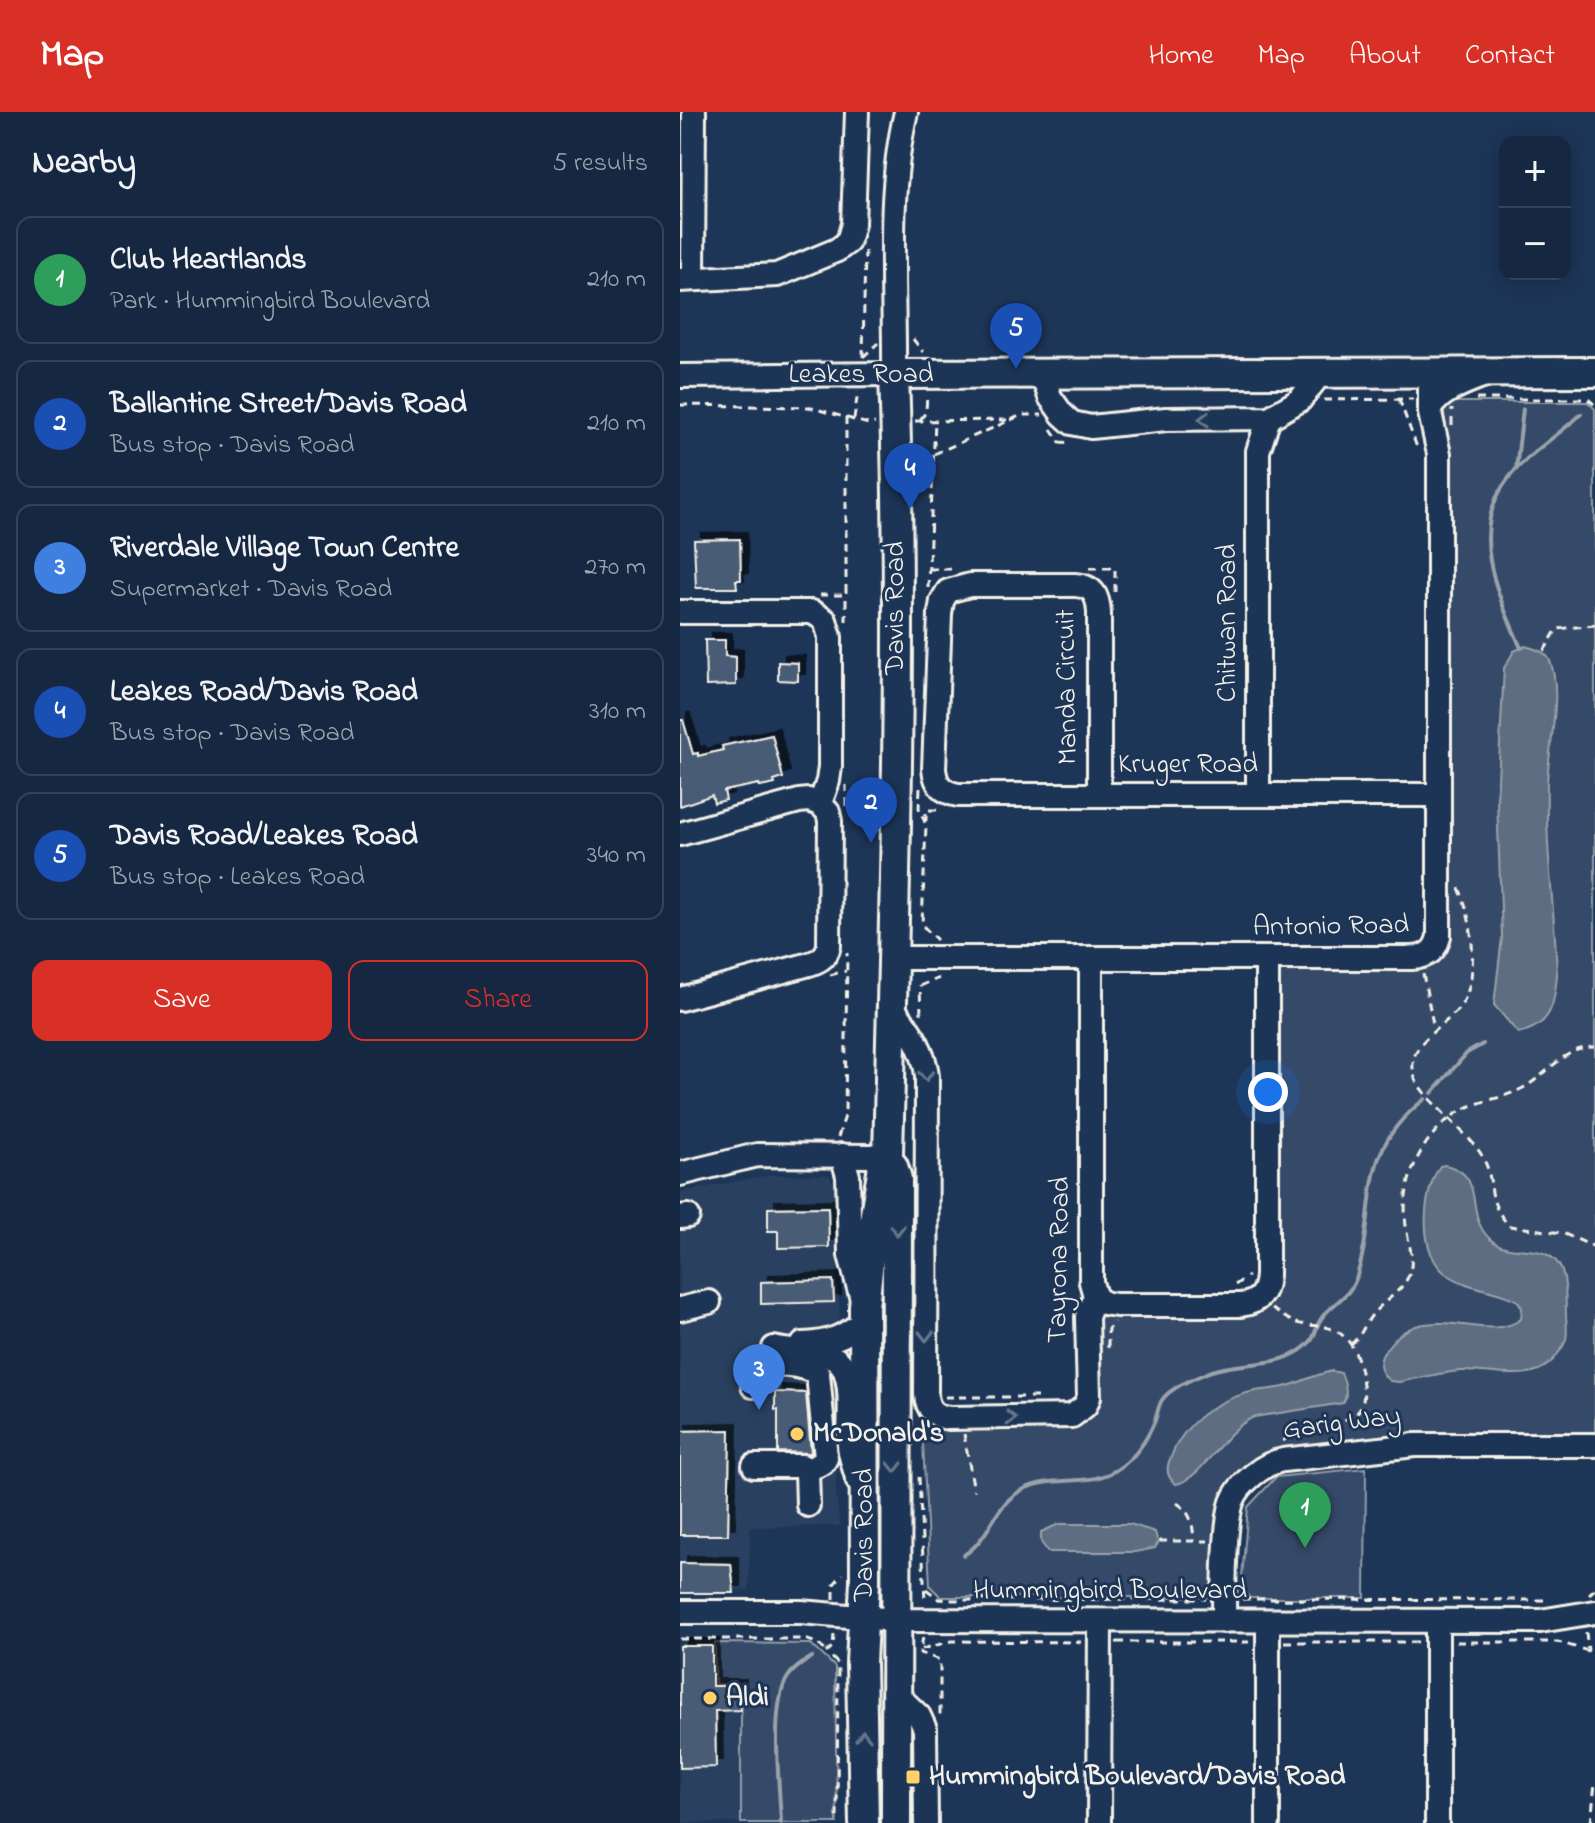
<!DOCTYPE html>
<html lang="en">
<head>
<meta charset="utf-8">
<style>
  body { margin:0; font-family:"Indie Flower",sans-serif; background:#1f3048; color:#f1f3f6 }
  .controls { position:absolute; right:24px; top:24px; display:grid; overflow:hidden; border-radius:16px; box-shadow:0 4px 20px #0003 }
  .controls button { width:72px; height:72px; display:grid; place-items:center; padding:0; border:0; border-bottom:2px solid #35445a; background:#162841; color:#f1f3f6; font:40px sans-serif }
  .you { position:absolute; left:588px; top:980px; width:28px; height:28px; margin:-20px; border:6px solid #fff; border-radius:50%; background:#1a73e8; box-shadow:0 0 0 12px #1a73e833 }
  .badge { display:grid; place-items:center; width:52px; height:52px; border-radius:50%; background:#d93025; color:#fff; font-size:26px; font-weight:700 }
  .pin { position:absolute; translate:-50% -66px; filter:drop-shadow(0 2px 4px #0008) }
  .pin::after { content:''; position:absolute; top:42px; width:28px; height:24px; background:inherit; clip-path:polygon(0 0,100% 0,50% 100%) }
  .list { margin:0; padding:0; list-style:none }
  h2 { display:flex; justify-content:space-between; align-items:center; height:104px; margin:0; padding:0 32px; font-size:34px }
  h2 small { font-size:26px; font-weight:400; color:#9ea6b1 }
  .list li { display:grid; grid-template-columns:52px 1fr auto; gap:24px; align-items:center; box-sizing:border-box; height:128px; margin:0 16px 16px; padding:0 16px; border:2px solid #35445a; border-radius:16px }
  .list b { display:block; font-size:30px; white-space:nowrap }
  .list p { margin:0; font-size:26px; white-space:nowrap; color:#9ea6b1 }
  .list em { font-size:26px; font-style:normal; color:#9ea6b1 }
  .actions { display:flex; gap:16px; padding:24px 32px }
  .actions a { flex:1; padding:18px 0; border:2px solid #d93025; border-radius:16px; text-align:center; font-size:28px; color:#d93025 }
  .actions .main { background:#d93025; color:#fff }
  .map { position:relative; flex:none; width:915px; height:1711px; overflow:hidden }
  header { display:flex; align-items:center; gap:48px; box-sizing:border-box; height:112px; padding:0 40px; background:#d93025; color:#fff }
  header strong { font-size:38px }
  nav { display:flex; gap:44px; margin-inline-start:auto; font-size:28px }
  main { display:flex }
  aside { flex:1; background:#162841 }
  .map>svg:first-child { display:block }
</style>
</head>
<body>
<header>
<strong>Map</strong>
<nav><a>Home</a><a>Map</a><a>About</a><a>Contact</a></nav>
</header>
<main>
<aside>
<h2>Nearby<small>5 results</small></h2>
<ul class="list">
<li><span class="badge" style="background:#2e9e5b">1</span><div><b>Club Heartlands</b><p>Park · Hummingbird Boulevard</p></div><em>210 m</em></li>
<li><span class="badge" style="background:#1a4fb4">2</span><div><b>Ballantine Street/Davis Road</b><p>Bus stop · Davis Road</p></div><em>210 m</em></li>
<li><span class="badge" style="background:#3f7fe0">3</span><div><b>Riverdale Village Town Centre</b><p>Supermarket · Davis Road</p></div><em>270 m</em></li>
<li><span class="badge" style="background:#1a4fb4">4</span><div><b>Leakes Road/Davis Road</b><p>Bus stop · Davis Road</p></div><em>310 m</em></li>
<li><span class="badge" style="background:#1a4fb4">5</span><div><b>Davis Road/Leakes Road</b><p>Bus stop · Leakes Road</p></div><em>340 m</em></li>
</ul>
<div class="actions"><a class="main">Save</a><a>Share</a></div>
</aside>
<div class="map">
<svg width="915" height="1711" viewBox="0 0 915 1711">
  <defs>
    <filter id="shadow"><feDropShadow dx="7" dy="-7" stdDeviation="0" flood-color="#0009"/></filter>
  </defs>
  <rect width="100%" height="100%" fill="#1d3557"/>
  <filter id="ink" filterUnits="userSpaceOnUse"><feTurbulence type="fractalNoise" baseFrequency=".0125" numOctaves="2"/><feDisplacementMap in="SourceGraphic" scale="16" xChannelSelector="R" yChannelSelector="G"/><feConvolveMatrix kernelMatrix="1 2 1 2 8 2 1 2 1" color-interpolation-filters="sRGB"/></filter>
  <g filter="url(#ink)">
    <g fill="#2a4060">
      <polygon points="90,1063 149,1063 155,1075 160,1215 156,1380 160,1414 70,1415 69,1478 0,1477 0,1080"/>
      <polygon points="0,1531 35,1531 35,1571 61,1572 61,1711 0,1711"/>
    </g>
    <g fill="#354a67" stroke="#949ea8" stroke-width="2">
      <polygon points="773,290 908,290 915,297 915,1322 911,1326 727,1326 583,1342 551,1379 536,1484 533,1485 261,1485 250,1474 242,1310 271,1312 398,1309 418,1200 574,1199 599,861 606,856 752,851 767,328 763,292"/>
      <polygon points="686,1356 685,1486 570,1486 561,1477 568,1395 596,1365"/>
      <polygon points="35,1531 131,1532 155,1555 157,1711 61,1711 61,1572 35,1572"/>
    </g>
    <g fill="#5e6d82" stroke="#9aa2ab" stroke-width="2">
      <path d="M 845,534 C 855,537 866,539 870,549 C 883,581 868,637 867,672 C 865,736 875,800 877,863 C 874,894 871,914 838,921 L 814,893 L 822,825 L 817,687 L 824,556 L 834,539 Z"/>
      <path d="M 765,1053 C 807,1062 784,1102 809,1126 C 828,1145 857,1130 876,1149 C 888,1162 885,1186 886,1202 C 886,1210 888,1220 886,1227 C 885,1232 880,1239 877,1243 C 855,1275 812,1257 780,1259 C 760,1261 739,1266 719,1270 L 710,1269 C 701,1262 697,1253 703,1242 C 741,1180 804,1235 841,1207 L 842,1196 L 838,1189 C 816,1177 791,1178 768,1163 C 737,1144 742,1080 760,1054 Z"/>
      <path d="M 652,1259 L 661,1261 C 665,1270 669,1282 663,1291 L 574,1305 C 544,1317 522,1368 496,1372 C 486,1365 486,1355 491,1345 C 504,1310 539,1286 575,1279 C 587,1277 600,1277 611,1273 C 625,1268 638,1262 652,1259 Z"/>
      <polygon points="379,1412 450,1412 475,1420 478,1431 475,1436 455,1440 368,1440 361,1430 361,1420"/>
    </g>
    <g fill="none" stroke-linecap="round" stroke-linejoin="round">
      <g stroke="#9aa2ab" stroke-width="4">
        <polyline points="836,358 843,297"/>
        <path d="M 841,536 C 818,484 787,419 828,367 C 847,342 878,324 901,302"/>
        <polyline points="752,981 787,941 803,932"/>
        <path d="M 284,1443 C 312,1425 313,1392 344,1377 C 375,1362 413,1377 442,1354 C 457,1343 467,1327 474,1311 C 477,1304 478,1294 482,1288 C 491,1275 515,1266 529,1260 C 562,1247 605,1259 631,1229 C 636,1222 636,1214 641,1207 C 651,1191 669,1186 676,1167 C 700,1094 673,1042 745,987"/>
        <path d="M 101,1711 C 100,1677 89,1593 108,1565 C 114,1556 123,1551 132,1545"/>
      </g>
    </g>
    <g fill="#485b74" stroke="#f4f1e8" stroke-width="2" filter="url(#shadow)">
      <polygon points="60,427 61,468 56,468 57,476 16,476 14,428"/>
      <polygon points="25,528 45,528 45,544 56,545 56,573 26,574"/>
      <polygon points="98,550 118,551 118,569 98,568"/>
      <polygon points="0,608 3,608 13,642 18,641 18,644 43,638 42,634 92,623 103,666 94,669 95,672 80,675 79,672 44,679 46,688 34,691 32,683 0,694"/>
      <polygon points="148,1095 149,1135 98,1136 98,1119 88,1119 88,1096"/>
      <polygon points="153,1168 154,1190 81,1192 81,1170"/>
      <polygon points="95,1280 126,1281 131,1341 98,1340 98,1298 95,1298"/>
      <polygon points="50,1318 48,1423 0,1423 0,1319"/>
      <polygon points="0,1451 51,1452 54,1481 0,1481"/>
      <polygon points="0,1534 32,1534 32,1574 59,1574 60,1598 35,1599 36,1655 0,1656"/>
    </g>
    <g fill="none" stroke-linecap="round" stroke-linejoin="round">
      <defs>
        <g id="minor">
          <polyline points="13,166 14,0"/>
          <polyline points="0,168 97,163 157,138 168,130 173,112 177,0"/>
          <polyline points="362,262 370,285 382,302 392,311 411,315 486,307 589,306 620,288 640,262"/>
          <path d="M 0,264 L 214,262 C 215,176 206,84 226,0"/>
          <path d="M 750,296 C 763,278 782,272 802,264"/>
          <polyline points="0,500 132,500 145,508 150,525 150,655 148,669 140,692"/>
          <path d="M 419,683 L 419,501 C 418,483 413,474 395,473 L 290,473 L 268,479 L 262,489 L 260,502 L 254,657 C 256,673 262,680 278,683 L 759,683"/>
          <polyline points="578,683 578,339 589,306"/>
          <polyline points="0,722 119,689 129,688 140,692"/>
          <path d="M 213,846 L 732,846 C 747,845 756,839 759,824 L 759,342 L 750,301 L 750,262"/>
          <path d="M 0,887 L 126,853 C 137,850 147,846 149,833 L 150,709 L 148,700 L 140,692"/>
          <path d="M 213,896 C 229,918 244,935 247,964 L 246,1282 C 247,1297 253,1304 269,1306 L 392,1304 L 405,1294 L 409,1285 L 407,1205 L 415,1184 L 411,1170 L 411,846"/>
          <polyline points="162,1043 168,1064 170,1143 183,1191"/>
          <polyline points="0,1062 77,1043 192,1044 208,1042"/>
          <polyline points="0,1105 8,1104"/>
          <path d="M 415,1184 L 423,1191 L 436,1193 L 560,1193 C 579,1191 586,1181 587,1163 L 587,846"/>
          <polyline points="0,1197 29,1190"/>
          <path d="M 123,1232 C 148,1231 166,1225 184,1208"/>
          <path d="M 94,1236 C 112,1241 144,1239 156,1247 C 176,1260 168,1312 169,1333 C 170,1345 175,1358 178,1369"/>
          <path d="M 73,1274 C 74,1271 75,1263 77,1261 C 87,1247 126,1253 138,1262 L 146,1346 L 143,1351 L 127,1358"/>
          <polyline points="74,1354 122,1354 127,1358 128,1393"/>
          <polyline points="0,1500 121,1500 215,1508 860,1509 915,1500"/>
          <path d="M 544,1509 C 544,1481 544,1414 552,1390 C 559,1371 584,1351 603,1348 L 735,1333 L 915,1333"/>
          <polyline points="216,1582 239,1604 245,1617 246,1711"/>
          <polyline points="419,1711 420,1509"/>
          <polyline points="588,1711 588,1509"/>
          <polyline points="757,1711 757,1509"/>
        </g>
        <g id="major">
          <polyline points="213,1054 217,1067 216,1711"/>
          <path id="s1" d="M 184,1711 L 181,1551 L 185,1469 L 184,1195 L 192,1120 L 202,1060 L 208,1042 C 215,782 223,522 214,262 L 915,260"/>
        </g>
      </defs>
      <use href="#minor" stroke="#f4f1e8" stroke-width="28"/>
      <use href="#major" stroke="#f4f1e8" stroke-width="34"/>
      <g stroke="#f4f1e8" stroke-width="3" stroke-dasharray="8 6" stroke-linecap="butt">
        <polyline points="233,227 243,240"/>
        <polyline points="183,245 185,136"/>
        <polyline points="183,245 198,231"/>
        <polyline points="719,287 738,338"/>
        <polyline points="796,287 908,287 915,293"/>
        <polyline points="644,288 733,287"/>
        <polyline points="0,293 129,295 188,312 195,311"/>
        <polyline points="166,305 166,514"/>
        <polyline points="174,307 178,279"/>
        <polyline points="240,308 246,300 247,282"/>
        <polyline points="235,309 327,308"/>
        <polyline points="772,314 772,297"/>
        <polyline points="371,317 380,330 392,331"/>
        <polyline points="254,342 342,303 362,303"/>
        <polyline points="409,456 435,456 435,483"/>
        <polyline points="249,457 277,457"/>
        <polyline points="248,476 255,308"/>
        <polyline points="140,483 166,483"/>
        <polyline points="864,539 877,517 915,513"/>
        <polyline points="240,676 239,696 246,713 242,813 257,828"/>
        <polyline points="166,694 166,673"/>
        <polyline points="246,709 246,698 263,698"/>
        <path d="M 779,776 C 792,804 798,855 786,884 C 775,914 725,925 734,963 C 739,984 787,1019 801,1042 C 818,1070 803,1088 830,1114 L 882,1121 L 915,1135"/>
        <polyline points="743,862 754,917"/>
        <polyline points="150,863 166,859"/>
        <polyline points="241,902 240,874 259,866"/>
        <polyline points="158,1025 165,1004 167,841"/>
        <polyline points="555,1173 568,1164"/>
        <path d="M 592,1197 C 599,1201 606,1207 614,1210 C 624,1214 635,1213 645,1215 C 673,1221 680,1248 683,1273 C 685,1287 683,1297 672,1306 L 619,1316 L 603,1329"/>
        <path d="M 671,1232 C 681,1225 684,1213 692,1203 C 703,1189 722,1180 729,1163 C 735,1146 728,1131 726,1114 C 721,1073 737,1032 770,1006 C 792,988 819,989 843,976 C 869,962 883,935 915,935"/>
        <polyline points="428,1236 428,1217 434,1210"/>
        <polyline points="265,1285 362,1285"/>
        <polyline points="284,1322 294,1379"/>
        <polyline points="239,1365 245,1489"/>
        <path d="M 497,1391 C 511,1400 513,1412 514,1429"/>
        <polyline points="479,1429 528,1429"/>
        <polyline points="246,1477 259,1487 273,1488 526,1487"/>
        <polyline points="909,1482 915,1477"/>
        <polyline points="154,1487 154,1472 163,1462"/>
        <polyline points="562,1487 870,1488"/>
        <polyline points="906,1520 908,1539"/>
        <polyline points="154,1522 153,1534 147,1540 158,1552 157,1711"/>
        <polyline points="243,1525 240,1541 260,1548 260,1606"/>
        <polyline points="0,1527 125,1527 137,1531 147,1540"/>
        <polyline points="436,1530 569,1530"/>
        <polyline points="604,1530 741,1530"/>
        <polyline points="776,1530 878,1530 915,1541"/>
        <polyline points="242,1537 272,1529 401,1530"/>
        <polyline points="911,1711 915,1671"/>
      </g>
      <use href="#minor" stroke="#1d3557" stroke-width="22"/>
      <use href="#major" stroke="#1d3557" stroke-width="28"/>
    </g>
    <defs><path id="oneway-chevron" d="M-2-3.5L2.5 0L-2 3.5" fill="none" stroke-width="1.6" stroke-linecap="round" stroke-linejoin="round" transform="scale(2)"/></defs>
    <g stroke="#68778a">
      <use href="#oneway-chevron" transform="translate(524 307) rotate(-180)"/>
      <use href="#oneway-chevron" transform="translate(246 964) rotate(87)"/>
      <use href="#oneway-chevron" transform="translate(217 1118) rotate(90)"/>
      <use href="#oneway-chevron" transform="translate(246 1224) rotate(90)"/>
      <use href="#oneway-chevron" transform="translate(331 1306)"/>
      <use href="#oneway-chevron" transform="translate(215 1355) rotate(90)"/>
      <use href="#oneway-chevron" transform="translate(183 1624) rotate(-92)"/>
    </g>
  </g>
  <g fill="#ffd166" stroke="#1d3557" stroke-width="3">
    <circle cx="117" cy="1322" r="8"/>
    <circle cx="30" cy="1586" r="8"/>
    <rect x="225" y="1657" width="16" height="16" rx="4"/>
  </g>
  <g text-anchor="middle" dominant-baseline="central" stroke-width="6" stroke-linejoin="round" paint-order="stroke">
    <g font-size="28" fill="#f4f1e8" stroke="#1d3557">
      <text x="181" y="263">Leakes Road</text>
      <text transform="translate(216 496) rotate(-90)">Davis Road</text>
      <text transform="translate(548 511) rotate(-90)">Chitwan Road</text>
      <text transform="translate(388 575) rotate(-91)">Manda Circuit</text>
      <text x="508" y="653">Kruger Road</text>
      <text transform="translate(651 815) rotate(-1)">Antonio Road</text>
      <text transform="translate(380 1148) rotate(-89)">Tayrona Road</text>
      <text transform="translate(662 1312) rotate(-7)">Garig Way</text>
      <text stroke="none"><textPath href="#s1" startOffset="288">Davis Road</textPath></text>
      <text x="430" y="1479">Hummingbird Boulevard</text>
    </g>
    <g font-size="28" font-weight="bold" fill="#f4f1e8" stroke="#1d3557" text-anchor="start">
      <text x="133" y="1322">McDonald's</text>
      <text x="46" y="1586">Aldi</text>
      <text x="249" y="1665">Hummingbird Boulevard/Davis Road</text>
    </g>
  </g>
</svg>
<div class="controls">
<button>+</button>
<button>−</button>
</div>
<div class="you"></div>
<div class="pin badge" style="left:625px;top:1436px;background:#2e9e5b">1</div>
<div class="pin badge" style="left:191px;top:731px;background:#1a4fb4">2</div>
<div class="pin badge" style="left:79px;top:1298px;background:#3f7fe0">3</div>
<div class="pin badge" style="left:230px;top:397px;background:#1a4fb4">4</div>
<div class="pin badge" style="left:336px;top:257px;background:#1a4fb4">5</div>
</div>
</main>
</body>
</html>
